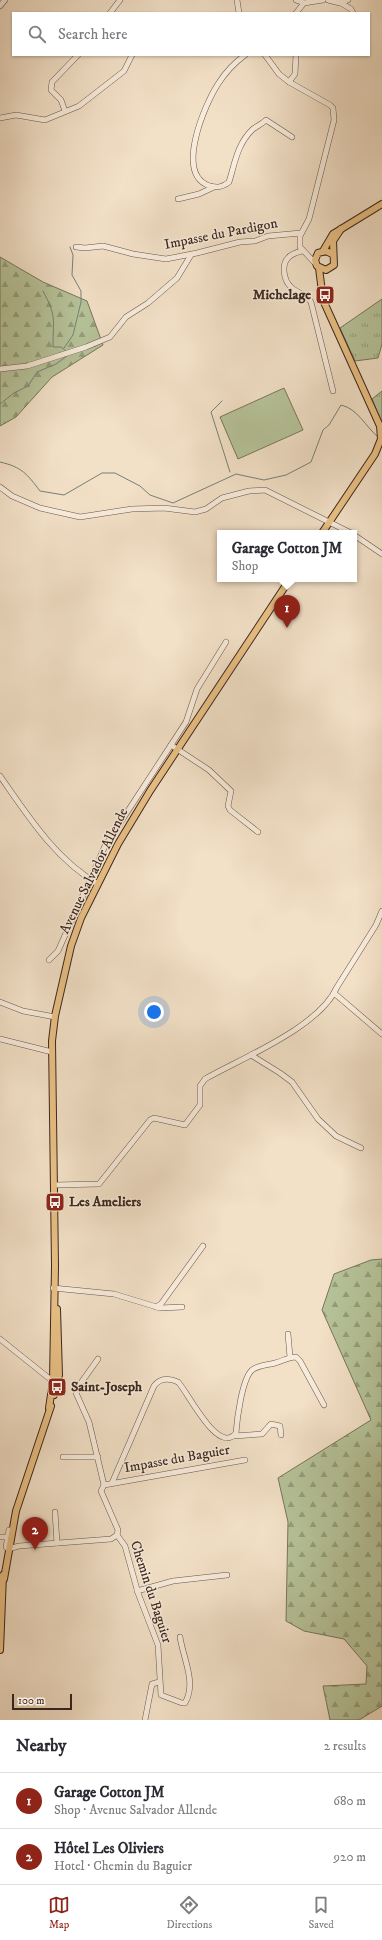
<!DOCTYPE html>
<html lang="en">
<head>
<meta charset="utf-8">
<style>
  body { margin:0; font-family:"IM FELL DW Pica",serif; background:#f7f7f7; color:#2b2b33 }
  .scale { position:absolute; left:12px; bottom:10px; width:60px; box-sizing:border-box; padding-left:4px; border:2px solid #3c271f; border-top:0; font-size:11px; line-height:14px; white-space:nowrap; color:#3c271f; -webkit-text-stroke:3px #f7ebdb; paint-order:stroke }
  .you { position:absolute; left:154px; top:1012px; width:14px; height:14px; margin:-10px; border:3px solid #fff; border-radius:50%; background:#1a73e8; box-shadow:0 0 0 6px #1a73e833 }
  .badge { display:grid; place-items:center; width:26px; height:26px; border-radius:50%; background:#8f2418; color:#fff; font-size:13px; font-weight:700 }
  .pin { position:absolute; translate:-50% -33px; filter:drop-shadow(0 1px 2px #0008) }
  .pin::after { content:''; position:absolute; top:21px; width:14px; height:12px; background:inherit; clip-path:polygon(0 0,100% 0,50% 100%) }
  .popup { position:absolute; left:217px; top:530px; width:140px; height:52px; box-sizing:border-box; display:grid; place-content:center; border-radius:0px; background:#fff; filter:drop-shadow(0 1px 3px #0005); font-size:13px; white-space:nowrap; color:#7c7c81 }
  .popup b { font-size:15px; color:#2b2b33 }
  .popup::after { content:''; position:absolute; left:50%; top:100%; margin-left:-8px; border:8px solid transparent; border-top-color:#fff }
  .list { margin:0; padding:0; list-style:none }
  h2 { display:flex; justify-content:space-between; align-items:center; height:52px; margin:0; padding:0 16px; font-size:17px }
  h2 small { font-size:13px; font-weight:400; color:#7c7c81 }
  .list li { display:grid; grid-template-columns:26px 1fr auto; gap:12px; align-items:center; box-sizing:border-box; height:56px; padding:0 16px; border-top:1px solid #e1e1e2 }
  .list b { display:block; font-size:15px; white-space:nowrap }
  .list p { margin:0; font-size:13px; white-space:nowrap; color:#7c7c81 }
  .list em { font-size:13px; font-style:normal; color:#7c7c81 }
  .icon { flex:none; width:22px; height:22px; fill:none; stroke:currentColor; stroke-width:2; stroke-linecap:round; stroke-linejoin:round }
  .map { position:relative; flex:none; width:382px; height:1720px; overflow:hidden }
  .search { position:absolute; background:#fff; box-shadow:0 1px 3px #0004; left:12px; right:12px; top:12px; height:44px; display:flex; align-items:center; gap:10px; box-sizing:border-box; padding:0 14px; border-radius:0px; color:#7c7c81; font-size:15px }
  .sheet { height:164px; background:#fff }
  nav { display:flex; justify-content:space-around; align-items:center; box-sizing:border-box; height:56px; border-top:1px solid #e1e1e2; background:#fff; font-size:11px; color:#7c7c81 }
  nav a { display:grid; justify-items:center; gap:2px }
  nav .on { color:#8f2418 }
  .map>svg:first-child { display:block }
</style>
</head>
<body>
<div class="map">
<svg width="382" height="1720" viewBox="0 0 382 1720">
  <defs>
    <pattern id="grass-tufts" width="24" height="20" patternUnits="userSpaceOnUse"><rect width="24" height="20" fill="#b6c399"/><path d="M3 7l-1-3M5 7V3M7 7l1-3M15 17l-1-3M17 17v-4M19 17l1-3" fill="none" stroke="#959e7c"/></pattern>
    <pattern id="forest-firs" width="22" height="20" patternUnits="userSpaceOnUse"><rect width="22" height="20" fill="#b6c399"/><path d="M5 1l3.5 6h-7zM16 11l3.5 6h-7z" fill="#959e7c"/></pattern>
  </defs>
  <rect width="100%" height="100%" fill="#f2e0c7"/>
  <filter id="stains"><feTurbulence type="fractalNoise" baseFrequency=".005" numOctaves="4"/><feColorMatrix values="0 0 0 0 .2 0 0 0 0 .09 0 0 0 0 .02 0 0 0 .5 -.17"/></filter>
  <radialGradient id="worn" r=".72"><stop offset=".6" stop-color="#630" stop-opacity="0"/><stop offset="1" stop-color="#630" stop-opacity=".3"/></radialGradient>
  <g fill="url(#grass-tufts)" stroke="#79755c">
    <polygon points="382,299 382,344 378,358 355,361 340,328"/>
    <polygon points="382,391 382,424 372,399"/>
  </g>
  <g fill="url(#forest-firs)" stroke="#79755c">
    <polygon points="0,257 43,282 87,301 103,345 52,377 16,417 0,426"/>
    <polygon points="382,1259 382,1706 359,1720 330,1720 323,1686 366,1684 367,1666 344,1639 304,1631 286,1621 288,1522 278,1478 371,1420 322,1310 334,1274 371,1260"/>
  </g>
  <polygon fill="#b6c399" stroke="#79755c" points="284,388 303,430 238,459 220,417"/>
  <g fill="none" stroke-linecap="round" stroke-linejoin="round">
    <g stroke="#758178" stroke-width="1">
      <path d="M 43,291 C 57,317 53,319 53,347 L 61,347 L 66,351"/>
      <polyline points="64,348 73,335 81,302 81,291 72,275 73,255 70,247"/>
      <polyline points="222,401 211,412 230,472"/>
      <polyline points="0,404 14,393 28,386 37,372 56,364 67,356"/>
      <path d="M 0,462 C 22,467 27,474 40,491 L 64,495 L 102,473 L 115,473 L 140,486 L 150,495 L 173,503 L 236,474 L 264,480 L 286,475 L 311,462 L 323,430 L 329,425 L 341,405 C 358,409 365,426 378,437"/>
    </g>
    <defs>
      <g id="minor">
        <polyline points="237,0 239,13"/>
        <polyline points="296,0 304,3"/>
        <polyline points="328,0 340,3 348,0"/>
        <polyline points="336,0 351,9 353,13"/>
        <polyline points="0,6 5,0"/>
        <polyline points="110,13 120,0"/>
        <polyline points="296,13 304,3 323,0"/>
        <path d="M 245,55 C 234,63 225,73 218,84 C 205,104 174,175 210,186 C 218,188 223,187 229,182 C 235,163 237,144 253,129 C 257,126 262,124 266,120 L 292,137"/>
        <polyline points="265,55 279,74 289,82 330,105 333,108 334,120 309,219 300,236 300,247 315,263"/>
        <polyline points="289,82 295,74 296,55"/>
        <polyline points="65,111 61,100 51,90 52,82 78,55"/>
        <polyline points="0,118 16,115 45,120 79,106 124,71 132,55"/>
        <polyline points="178,199 199,194 214,187"/>
        <polyline points="76,247 85,248 103,246 133,254 166,259 197,253 240,242 255,241 268,236 301,233"/>
        <path d="M 302,251 C 298,252 291,254 288,258 C 281,265 284,281 291,287 C 297,293 306,294 311,302 L 333,391"/>
        <polyline points="0,369 27,366 86,347 110,337 126,317 148,303 177,278 191,255"/>
        <polyline points="0,487 12,496 40,508 80,517 132,509 164,508 195,512 206,509 222,498 249,491 265,490 351,533"/>
        <polyline points="354,535 382,554"/>
        <polyline points="171,745 209,770 231,791 228,806 230,810 258,832"/>
        <path d="M 0,776 C 28,816 55,859 98,884"/>
        <polyline points="49,960 58,951 105,846 186,722 197,689 226,642"/>
        <polyline points="334,993 382,1034"/>
        <polyline points="0,1002 23,1011 55,1017"/>
        <polyline points="0,1039 52,1052"/>
        <polyline points="251,1055 280,1073 292,1082 318,1119 336,1136 361,1148"/>
        <path d="M 55,1185 L 99,1184 L 150,1120 L 154,1118 L 185,1125 L 200,1105 L 200,1086 L 205,1079 C 242,1058 320,1027 337,987 L 376,925 L 382,911"/>
        <polyline points="53,1288 114,1294 160,1308 182,1307"/>
        <polyline points="156,1307 161,1304 203,1246"/>
        <polyline points="288,1334 290,1357"/>
        <polyline points="0,1339 55,1383"/>
        <polyline points="98,1359 78,1387 76,1393 89,1422 104,1485"/>
        <polyline points="234,1436 262,1434 271,1424 280,1426 281,1435"/>
        <polyline points="63,1457 98,1457"/>
        <path d="M 112,1483 L 154,1386 C 160,1378 169,1378 178,1382 C 188,1392 218,1456 236,1433 C 237,1419 242,1379 252,1370 C 258,1365 268,1365 275,1363 C 283,1361 288,1357 296,1357 L 300,1361 L 324,1405"/>
        <polyline points="55,1512 57,1543"/>
        <polyline points="9,1530 6,1547 8,1549 19,1546 111,1539 117,1535"/>
        <path d="M 117,1535 L 125,1546 L 138,1593 L 158,1645 L 161,1695 L 182,1703 L 185,1703 C 197,1683 183,1658 180,1637"/>
        <polyline points="117,1535 118,1530 101,1491 104,1485 245,1460"/>
        <polyline points="0,1537 6,1537 9,1541"/>
        <polyline points="137,1591 173,1581 227,1575"/>
        <polyline points="145,1720 152,1684 159,1682"/>
      </g>
      <g id="major">
        <polyline points="323,251 333,234 382,204"/>
        <polyline points="332,254 326,251 318,253 315,260 317,266 326,270 334,265 333,241 341,229"/>
        <polyline points="319,268 323,300 380,426 381,439 375,454 322,533"/>
        <polyline points="54,1395 59,1375 57,1309"/>
        <polyline points="49,1408 53,1381 55,1266 52,1041 55,1016 71,946 81,918 118,844 150,791 290,579"/>
        <polyline points="4,1579 16,1511 51,1406"/>
        <polyline points="0,1650 3,1575"/>
      </g>
    </defs>
    <use href="#minor" stroke="#6a5549" stroke-width="6"/>
    <use href="#major" stroke="#3c271f" stroke-width="8"/>
    <use href="#minor" stroke="#f7ebdb" stroke-width="5"/>
    <use href="#major" stroke="#e9c084" stroke-width="6"/>
  </g>
  <defs>
    <symbol id="bus-square" viewBox="-11 -11 22 22"><rect x="-9" y="-9" width="18" height="18" rx="4" fill="#8f2418" stroke="#f7ebdb"/><path d="M-5-6H5V4H4V6H2V4H-2V6H-4V4H-5ZM-3.5-4V0h7V-4ZM-3.5 1.2v1.5H-2V1.2ZM2 1.2v1.5H3.5V1.2Z" fill="#fff"/></symbol>
  </defs>
  <g fill-rule="evenodd">
    <use href="#bus-square" x="314" y="284" width="22" height="22"/>
    <use href="#bus-square" x="44" y="1191" width="22" height="22"/>
    <use href="#bus-square" x="46" y="1376" width="22" height="22"/>
  </g>
  <g text-anchor="middle" dominant-baseline="central" stroke-width="3" stroke-linejoin="round" paint-order="stroke">
    <g font-size="14" fill="#3c271f" stroke="#f7ebdb">
      <text transform="translate(221 234) rotate(-11)">Impasse du Pardigon</text>
      <text transform="translate(94 871) rotate(-64)">Avenue Salvador Allende</text>
      <text transform="translate(177 1459) rotate(-10)">Impasse du Baguier</text>
      <text transform="translate(151 1592) rotate(72)">Chemin du Baguier</text>
    </g>
    <g font-size="14" font-weight="bold" fill="#3c271f" stroke="#f7ebdb" text-anchor="start">
      <text x="311" y="295" text-anchor="end">Michelage</text>
      <text x="69" y="1202">Les Ameliers</text>
      <text x="71" y="1387">Saint-Joseph</text>
    </g>
  </g>
  <rect width="100%" height="100%" filter="url(#stains)"/>
  <rect width="100%" height="100%" fill="url(#worn)"/>
</svg>
<div class="scale">100 m</div>
<div class="you"></div>
<div class="pin badge" style="left:287px;top:628px">1</div>
<div class="popup"><b>Garage Cotton JM</b>Shop</div>
<div class="pin badge" style="left:35px;top:1550px">2</div>
<div class="search"><svg class="icon" aria-label="search" viewBox="0 0 24 24"><circle cx="10" cy="10" r="6"/><path d="M15 15l6 6"/></svg>Search here</div>
</div>
<section class="sheet">
<h2>Nearby<small>2 results</small></h2>
<ul class="list">
<li><span class="badge">1</span><div><b>Garage Cotton JM</b><p>Shop · Avenue Salvador Allende</p></div><em>680 m</em></li>
<li><span class="badge">2</span><div><b>Hôtel Les Oliviers</b><p>Hotel · Chemin du Baguier</p></div><em>920 m</em></li>
</ul>
</section>
<nav>
<a class="on"><svg class="icon" aria-label="map" viewBox="0 0 24 24"><path d="M3 6l6-2 6 2 6-2v14l-6 2-6-2-6 2zM9 4v14M15 6v14"/></svg>Map</a>
<a><svg class="icon" aria-label="directions" viewBox="0 0 24 24"><path d="M12 3l9 9-9 9-9-9zM9 14v-3h6M13 9l2 2-2 2"/></svg>Directions</a>
<a><svg class="icon" aria-label="saved" viewBox="0 0 24 24"><path d="M7 4h10v16l-5-4-5 4z"/></svg>Saved</a>
</nav>
</body>
</html>
